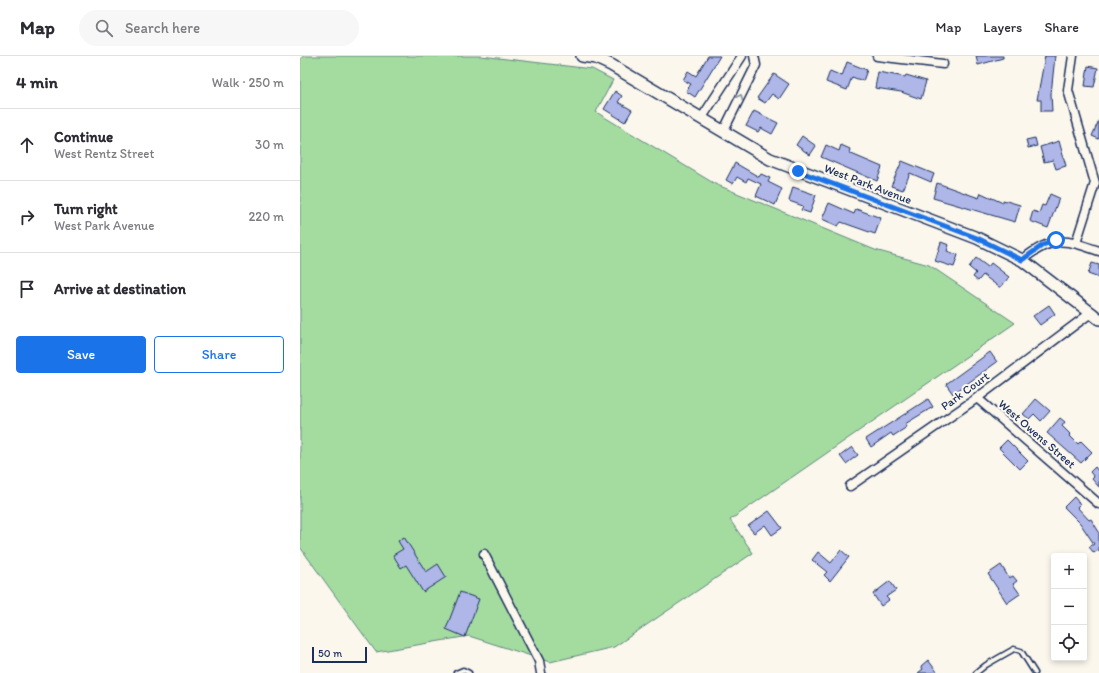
<!DOCTYPE html>
<html lang="en">
<head>
<meta charset="utf-8">
<style>
  body { margin:0; font-family:Itim,sans-serif; background:#f7f7f7; color:#2b2b33 }
  .controls { position:absolute; right:12px; bottom:12px; display:grid; overflow:hidden; border-radius:4px; box-shadow:0 2px 6px #0003 }
  .controls button { width:36px; height:36px; display:grid; place-items:center; padding:0; border:0; border-bottom:1px solid #e1e1e2; background:#fff; color:#2b2b33; font:20px sans-serif }
  .scale { position:absolute; left:12px; bottom:10px; width:55px; box-sizing:border-box; padding-left:4px; border:2px solid #1b2f5e; border-top:0; font-size:11px; line-height:14px; white-space:nowrap; color:#1b2f5e; -webkit-text-stroke:3px #fbf7ec; paint-order:stroke }
  .stop { position:absolute; width:12px; height:12px; margin:-9px; border:3px solid #1a73e8; border-radius:50%; background:#fff }
  .stop.end { background:#1a73e8; border-color:#fff; box-shadow:0 1px 4px #0008 }
  .list { margin:0; padding:0; list-style:none }
  h2 { display:flex; justify-content:space-between; align-items:center; height:52px; margin:0; padding:0 16px; font-size:17px }
  h2 small { font-size:13px; font-weight:400; color:#7c7c81 }
  .list li { display:grid; grid-template-columns:26px 1fr auto; gap:12px; align-items:center; box-sizing:border-box; height:72px; padding:0 16px; border-top:1px solid #e1e1e2 }
  .list b { display:block; font-size:15px; white-space:nowrap }
  .list p { margin:0; font-size:13px; white-space:nowrap; color:#7c7c81 }
  .list em { font-size:13px; font-style:normal; color:#7c7c81 }
  .actions { display:flex; gap:8px; padding:12px 16px }
  .actions a { flex:1; padding:9px 0; border:1px solid #1a73e8; border-radius:4px; text-align:center; font-size:14px; color:#1a73e8 }
  .actions .main { background:#1a73e8; color:#fff }
  .icon { flex:none; width:22px; height:22px; fill:none; stroke:currentColor; stroke-width:2; stroke-linecap:round; stroke-linejoin:round }
  .map { position:relative; flex:none; width:799px; height:617px; overflow:hidden }
  header { display:flex; align-items:center; gap:24px; box-sizing:border-box; height:56px; padding:0 20px; background:#fff; border-bottom:1px solid #e1e1e2 }
  header strong { font-size:19px }
  nav { display:flex; gap:22px; margin-inline-start:auto; font-size:14px }
  .search { width:280px; height:36px; background:#f7f7f7; display:flex; align-items:center; gap:10px; box-sizing:border-box; padding:0 14px; border-radius:22px; color:#7c7c81; font-size:15px }
  main { display:flex }
  aside { flex:1; background:#fff }
  .map>svg:first-child { display:block }
</style>
</head>
<body>
<header>
<strong>Map</strong>
<div class="search"><svg class="icon" aria-label="search" viewBox="0 0 24 24"><circle cx="10" cy="10" r="6"/><path d="M15 15l6 6"/></svg>Search here</div>
<nav><a>Map</a><a>Layers</a><a>Share</a></nav>
</header>
<main>
<aside>
<h2>4 min<small>Walk · 250 m</small></h2>
<ul class="list">
<li><svg class="icon" aria-label="ahead" viewBox="0 0 24 24"><path d="M12 20V5M6 11l6-6 6 6"/></svg><div><b>Continue</b><p>West Rentz Street</p></div><em>30 m</em></li>
<li><svg class="icon" aria-label="right" viewBox="0 0 24 24"><path d="M7 20v-9h11M14 6l5 5-5 5"/></svg><div><b>Turn right</b><p>West Park Avenue</p></div><em>220 m</em></li>
<li><svg class="icon" aria-label="arrive" viewBox="0 0 24 24"><path d="M6 21V4h12l-3 4 3 4H6"/></svg><div><b>Arrive at destination</b></div></li>
</ul>
<div class="actions"><a class="main">Save</a><a>Share</a></div>
</aside>
<div class="map">
<svg width="799" height="617" viewBox="0 0 799 617">
  <rect width="100%" height="100%" fill="#fbf7ec"/>
  <filter id="ink" filterUnits="userSpaceOnUse"><feTurbulence type="fractalNoise" baseFrequency=".025" numOctaves="2"/><feDisplacementMap in="SourceGraphic" scale="8" xChannelSelector="R" yChannelSelector="G"/><feConvolveMatrix kernelMatrix="1 2 1 2 8 2 1 2 1" color-interpolation-filters="sRGB"/></filter>
  <g filter="url(#ink)">
    <polygon fill="#a4dca0" stroke="#60867f" points="4,0 181,0 292,13 313,24 296,56 415,128 575,194 629,209 715,267 430,464 453,497 314,591 250,606 169,580 76,596 0,491 0,3"/>
    <g fill="#afb7e8" stroke="#1b2f5e">
      <polygon points="408,0 420,0 395,41 386,35 391,28 383,24 388,15 396,20"/>
      <polygon points="676,0 703,0 703,2 678,9"/>
      <polygon points="745,0 755,0 751,38 752,55 741,55 741,44 737,44"/>
      <polygon points="547,6 567,14 563,25 552,21 547,34 526,26 530,15 542,20"/>
      <polygon points="788,10 798,12 794,31 785,30"/>
      <polygon points="578,16 605,21 606,19 626,25 621,43 601,36 575,32"/>
      <polygon points="474,18 489,28 479,43 472,38 465,47 457,42"/>
      <polygon points="315,35 322,40 318,46 332,54 325,66 304,53"/>
      <polygon points="454,55 478,67 472,78 461,72 458,76 446,70"/>
      <polygon points="799,64 799,83 792,80"/>
      <polygon points="502,80 516,90 510,99 496,89"/>
      <polygon points="735,82 737,90 728,92 726,84"/>
      <polygon points="759,85 766,110 756,113 753,104 744,106 740,91"/>
      <polygon points="526,89 539,95 541,89 550,93 549,97 582,111 577,125 521,101"/>
      <polygon points="602,105 634,118 631,126 610,117 603,134 591,130"/>
      <polygon points="435,107 459,121 461,118 470,122 468,126 482,133 475,149 456,140 461,128 448,122 446,126 437,121 433,128 426,124"/>
      <polygon points="637,127 679,142 681,137 703,147 703,144 720,149 715,166 633,142"/>
      <polygon points="493,131 516,139 510,157 501,154 503,150 489,145"/>
      <polygon points="750,138 759,142 748,172 730,165 733,155 739,157 742,149 745,150"/>
      <polygon points="529,147 554,158 556,153 581,162 575,178 541,166 538,170 522,163"/>
      <polygon points="641,186 649,189 647,195 658,199 654,211 635,205"/>
      <polygon points="676,202 688,211 691,207 709,221 701,231 699,231 683,219 678,225 673,221 676,217 669,211"/>
      <polygon points="792,207 799,209 799,222 788,218"/>
      <polygon points="749,249 755,258 740,269 733,260"/>
      <polygon points="690,296 697,306 653,338 646,328"/>
      <polygon points="628,343 633,351 605,368 607,371 593,380 591,377 571,391 566,383"/>
      <polygon points="736,343 750,355 741,365 734,358 729,363 723,358"/>
      <polygon points="760,362 765,366 762,370 770,378 769,379 778,388 781,385 792,396 781,407 747,377"/>
      <polygon points="707,384 728,405 720,413 699,392"/>
      <polygon points="552,391 558,399 546,408 540,400"/>
      <polygon points="795,411 799,416 799,431 792,423 794,421 790,416"/>
      <polygon points="774,441 780,448 777,451 789,464 791,463 799,476 799,496 798,494 794,497 789,491 794,488 780,467 764,451"/>
      <polygon points="469,455 482,472 472,479 465,469 454,477 448,470"/>
      <polygon points="104,481 126,516 138,508 146,521 123,536 106,509 101,512 93,499 103,493 98,485"/>
      <polygon points="541,494 549,501 530,525 524,519 527,516 512,504 518,496 531,507"/>
      <polygon points="701,509 709,522 713,520 717,525 713,528 720,538 707,547 688,518"/>
      <polygon points="590,525 596,534 586,541 589,544 581,550 573,538"/>
      <polygon points="160,536 179,543 165,581 146,573"/>
      <polygon points="628,604 638,617 618,617 623,613 621,610"/>
    </g>
    <g fill="none" stroke-linecap="round" stroke-linejoin="round">
      <defs>
        <g id="lane">
          <polyline points="156,617 163,614 169,617"/>
          <polyline points="676,617 686,609 714,593 721,595 735,617"/>
        </g>
        <g id="street">
          <polyline points="577,0 643,8"/>
          <polyline points="773,0 768,34 795,127 776,187"/>
          <polyline points="401,63 442,0"/>
          <polyline points="423,76 456,9 454,0"/>
          <path d="M 722,204 C 753,179 764,183 799,195"/>
          <polyline points="677,342 799,448"/>
          <polyline points="550,430 677,342 792,256"/>
          <polyline points="184,498 239,605 241,617"/>
        </g>
        <polyline id="secondary" points="282,0 296,2 311,9 470,103 677,182 722,204 799,263"/>
      </defs>
      <use href="#lane" stroke="#1b2f5e" stroke-width="7"/>
      <use href="#street" stroke="#1b2f5e" stroke-width="11"/>
      <use href="#secondary" stroke="#1b2f5e" stroke-width="14"/>
      <use href="#lane" stroke="#fbf7ec" stroke-width="4"/>
      <use href="#street" stroke="#fbf7ec" stroke-width="8"/>
      <use href="#secondary" stroke="#fbf7ec" stroke-width="11"/>
    </g>
    <defs><path id="oneway-chevron" d="M-2-3.5L2.5 0L-2 3.5" fill="none" stroke-width="1.6" stroke-linecap="round" stroke-linejoin="round"/></defs>
    <use stroke="#8b93a5" href="#oneway-chevron" transform="translate(440 41) rotate(-64)"/>
  </g>
  <g fill="none" stroke-linecap="round" stroke-linejoin="round" filter="url(#ink)">
    <polyline stroke="#1a73e8" stroke-width="5" points="498,115 677,182 722,204 743,189 756,184"/>
  </g>
  <g text-anchor="middle" dominant-baseline="central" stroke-width="4" stroke-linejoin="round" paint-order="stroke">
    <g font-size="12" fill="#1b2f5e" stroke="#fbf7ec">
      <text transform="translate(568 128) rotate(21)">West Park Avenue</text>
      <text transform="translate(665 335) rotate(-36)">Park Court</text>
      <text transform="translate(737 378) rotate(41)">West Owens Street</text>
    </g>
  </g>
</svg>
<div class="controls">
<button>+</button>
<button>−</button>
<button><svg class="icon" aria-label="locate" viewBox="0 0 24 24"><circle cx="12" cy="12" r="6"/><path d="M12 2v4M12 18v4M2 12h4M18 12h4"/></svg></button>
</div>
<div class="scale">50 m</div>
<div class="stop" style="left:756px;top:184px"></div>
<div class="stop end" style="left:498px;top:115px"></div>
</div>
</main>
</body>
</html>
